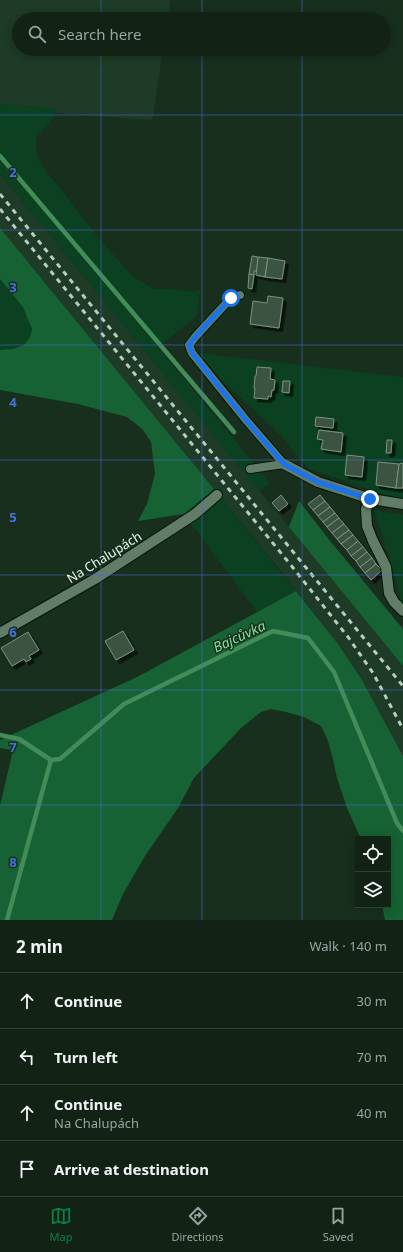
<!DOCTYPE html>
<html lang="en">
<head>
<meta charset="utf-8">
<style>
  body { margin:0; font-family:"Noto Sans",sans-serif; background:#1f2f23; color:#f1f3f6 }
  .controls { position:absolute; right:12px; bottom:12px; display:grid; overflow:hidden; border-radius:0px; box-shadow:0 2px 10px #0003 }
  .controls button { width:36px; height:36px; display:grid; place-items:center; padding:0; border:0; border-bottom:1px solid #314035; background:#122316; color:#f1f3f6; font:20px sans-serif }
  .stop { position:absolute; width:12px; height:12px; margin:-9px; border:3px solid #1a73e8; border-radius:50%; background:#fff }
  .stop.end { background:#1a73e8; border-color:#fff; box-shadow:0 1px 4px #0008 }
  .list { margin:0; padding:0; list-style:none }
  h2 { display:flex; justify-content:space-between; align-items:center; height:52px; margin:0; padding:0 16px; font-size:17px }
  h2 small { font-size:13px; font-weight:400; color:#9ca4a1 }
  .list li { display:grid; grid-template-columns:26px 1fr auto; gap:12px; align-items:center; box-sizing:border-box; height:56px; padding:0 16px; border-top:1px solid #314035 }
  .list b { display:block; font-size:15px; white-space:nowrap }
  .list p { margin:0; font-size:13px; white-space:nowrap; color:#9ca4a1 }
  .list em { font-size:13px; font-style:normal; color:#9ca4a1 }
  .icon { flex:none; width:22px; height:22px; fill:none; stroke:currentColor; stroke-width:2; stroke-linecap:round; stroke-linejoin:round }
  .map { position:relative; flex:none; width:403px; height:920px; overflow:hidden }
  .search { position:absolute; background:#122316; box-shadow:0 2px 10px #0003; left:12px; right:12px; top:12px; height:44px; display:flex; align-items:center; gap:10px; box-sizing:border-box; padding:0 14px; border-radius:22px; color:#9ca4a1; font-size:15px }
  .sheet { height:276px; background:#122316 }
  nav { display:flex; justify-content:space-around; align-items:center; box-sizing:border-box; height:56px; border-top:1px solid #314035; background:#122316; font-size:11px; color:#9ca4a1 }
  nav a { display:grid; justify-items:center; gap:2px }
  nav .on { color:#0b8043 }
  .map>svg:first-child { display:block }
</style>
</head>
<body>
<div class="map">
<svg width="403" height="920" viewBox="0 0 403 920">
  <defs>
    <filter id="shadow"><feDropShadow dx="3.5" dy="3.5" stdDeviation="0" flood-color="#0009"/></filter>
  </defs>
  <rect width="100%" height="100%" fill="#182f1e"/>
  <g fill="#1d3b26">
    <polygon points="0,0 170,0 168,19 19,19 19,49 163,49 153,116 151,120 56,113 56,109 0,104"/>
    <polygon points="0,174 403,666 403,704 402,703 403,705 403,756 362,680 338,644 285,576 0,228"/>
  </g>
  <g fill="#0b4020">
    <path d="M 0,104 L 56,109 C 55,120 44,128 36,136 L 36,150 L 40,163 L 98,237 L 131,275 L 153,289 L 171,289 L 194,292 L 200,290 L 197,316 L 158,347 L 270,483 L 259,491 L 0,174 Z"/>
    <path d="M 0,279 C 7,289 18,297 24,308 C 30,319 36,335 24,345 C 18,350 7,350 0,350 Z"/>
    <polygon points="199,353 403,377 403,499 379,494 346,481 308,469 284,439 252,408 222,381"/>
    <polygon points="214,489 296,591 257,612 184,514"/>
    <polygon points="374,510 403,515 403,604 400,601 397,583"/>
  </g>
  <g fill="#166234">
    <polygon points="0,228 214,489 184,514 138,521 147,504 155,474 151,442 143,430 136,424 127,417 78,404 0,390 0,350 13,349 24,345 30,337 32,329 23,307 0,279"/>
    <polygon points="299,501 331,542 403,629 403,666 289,527"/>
    <polygon points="296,591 338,644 362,680 403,756 403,920 385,920 382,905 388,905 388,839 361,839 347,808 337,778 332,755 327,738 321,726 304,717 286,712 271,709 261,712 241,728 194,778 178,808 145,856 123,894 112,920 0,920 0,806 13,750 0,748 0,740 137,677"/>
  </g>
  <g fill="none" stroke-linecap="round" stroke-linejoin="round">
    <g stroke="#448b5a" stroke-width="4.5">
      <polyline points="0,156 234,432"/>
      <polyline points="0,735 19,739 51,760 60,759 124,704 273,631 308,638 334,672 397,823 403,831"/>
      <polyline points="7,920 51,760"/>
    </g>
  </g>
  <g fill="#3a5341" stroke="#79947f" filter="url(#shadow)">
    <polygon points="252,256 258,257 257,271 254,271 254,275 249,274"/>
    <polygon points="258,257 268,258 265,277 256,275"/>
    <polygon points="268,258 285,261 282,279 265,277"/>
    <polygon points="249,274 254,275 252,289 248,288"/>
    <polygon points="268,296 283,298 279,328 250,324 253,301 267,303"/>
    <polygon points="257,367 271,368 270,379 275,380 274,390 272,390 271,397 268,396 268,399 254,398 255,388 254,388 255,376 256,376"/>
    <polygon points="283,381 290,381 289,393 282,392"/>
    <polygon points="316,417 334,419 333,428 315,426"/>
    <polygon points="319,430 343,433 341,452 321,449 323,440 317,439"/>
    <polygon points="387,440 392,440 391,453 386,453"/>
    <polygon points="347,455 364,457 362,477 345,475"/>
    <polygon points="378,462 399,464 396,488 376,485"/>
    <polygon points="403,463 403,488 396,488 399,464"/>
    <polygon points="281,495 288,504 279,511 272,503"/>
    <polygon points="320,495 325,501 313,510 308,504"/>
    <polygon points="325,501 330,507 318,516 313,510"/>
    <polygon points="330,507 335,513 323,522 318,516"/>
    <polygon points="335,513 339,518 327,527 323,522"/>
    <polygon points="339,518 344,524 332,533 327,527"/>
    <polygon points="344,524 349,530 337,539 332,533"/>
    <polygon points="349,530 353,535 341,544 337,539"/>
    <polygon points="353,535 358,541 347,550 341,544"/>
    <polygon points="358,541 363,547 351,556 347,550"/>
    <polygon points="363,547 367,552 356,561 351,556"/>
    <polygon points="367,552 372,558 360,567 356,561"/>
    <polygon points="372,558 376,564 365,573 360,567"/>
    <polygon points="376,564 382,570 371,580 365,573"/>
    <polygon points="123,631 134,650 116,660 105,641"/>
    <polygon points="28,632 39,650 29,656 31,659 26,662 24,659 12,666 1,648"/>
  </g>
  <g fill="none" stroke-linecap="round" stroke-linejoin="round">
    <defs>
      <g id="service">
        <polyline points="240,295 231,298 196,336 189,345 192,353 246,420 284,464"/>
        <polyline points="250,469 284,464"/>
      </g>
      <g id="minor">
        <polyline points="284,464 318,482 371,499 403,504"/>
        <polyline points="371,499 366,509 367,526 373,541 386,567 389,593 394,602 403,611"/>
        <polyline points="0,633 95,579 195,514 217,495"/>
      </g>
    </defs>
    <use href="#service" stroke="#021708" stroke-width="10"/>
    <use href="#minor" stroke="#021708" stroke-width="12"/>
    <use href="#service" stroke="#627c68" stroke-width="8"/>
    <use href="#minor" stroke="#627c68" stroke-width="10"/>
    <g stroke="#bccbbf" stroke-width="3" stroke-dasharray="5 5" stroke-linecap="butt">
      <polyline points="0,194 403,686"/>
      <polyline points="0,209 294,569 348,637 373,673 403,729"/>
    </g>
  </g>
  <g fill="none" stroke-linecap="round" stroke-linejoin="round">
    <polyline stroke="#1a73e8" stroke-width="5" points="231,298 196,336 189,345 192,353 246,420 284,464 318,482 370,499"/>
  </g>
  <path fill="none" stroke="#4670dc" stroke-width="1" stroke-opacity="0.55" d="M 101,0 L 101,19M 202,0 L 202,19M 302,0 L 302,19M 101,49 L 101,920M 202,49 L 202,920M 302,49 L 302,920M 0,115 L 403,115M 0,230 L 403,230M 0,345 L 403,345M 0,460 L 403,460M 0,575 L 403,575M 0,690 L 403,690M 0,805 L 403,805"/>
  <g text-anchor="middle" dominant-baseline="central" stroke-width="3" stroke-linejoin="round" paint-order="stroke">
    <g font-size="13" fill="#e9f7ec" stroke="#182f1e">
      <text transform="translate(104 557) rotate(-32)">Na Chalupách</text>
    </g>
    <g font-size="14" font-style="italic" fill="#80e09b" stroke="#182f1e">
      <text transform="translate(239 636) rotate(-25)">Bajcůvka</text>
    </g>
  </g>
  <g font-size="13" text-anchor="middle" font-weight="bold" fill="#4670dc" stroke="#182f1e" stroke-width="3" stroke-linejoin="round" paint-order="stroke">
    <text x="13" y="177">2</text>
    <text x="13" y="292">3</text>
    <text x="13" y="407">4</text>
    <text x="13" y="522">5</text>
    <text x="13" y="637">6</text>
    <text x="13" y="752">7</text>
    <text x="13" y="867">8</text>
  </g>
</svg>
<div class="controls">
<button><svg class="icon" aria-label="locate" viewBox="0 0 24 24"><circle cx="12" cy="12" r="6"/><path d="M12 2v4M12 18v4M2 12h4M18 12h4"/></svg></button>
<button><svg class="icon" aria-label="layers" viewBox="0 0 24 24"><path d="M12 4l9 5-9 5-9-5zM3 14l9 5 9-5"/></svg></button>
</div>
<div class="stop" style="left:231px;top:298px"></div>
<div class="stop end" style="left:370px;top:499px"></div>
<div class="search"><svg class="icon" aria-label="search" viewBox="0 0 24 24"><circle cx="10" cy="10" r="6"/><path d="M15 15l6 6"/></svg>Search here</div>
</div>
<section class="sheet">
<h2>2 min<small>Walk · 140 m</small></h2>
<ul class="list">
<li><svg class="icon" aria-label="ahead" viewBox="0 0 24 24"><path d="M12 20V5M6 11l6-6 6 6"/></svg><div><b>Continue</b></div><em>30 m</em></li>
<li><svg class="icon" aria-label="left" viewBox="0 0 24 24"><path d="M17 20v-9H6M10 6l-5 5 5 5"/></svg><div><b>Turn left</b></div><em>70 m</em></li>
<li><svg class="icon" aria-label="ahead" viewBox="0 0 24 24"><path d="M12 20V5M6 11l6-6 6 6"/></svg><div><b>Continue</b><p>Na Chalupách</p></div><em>40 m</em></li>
<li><svg class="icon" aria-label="arrive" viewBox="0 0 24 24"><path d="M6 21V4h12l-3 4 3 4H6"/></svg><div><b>Arrive at destination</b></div></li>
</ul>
</section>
<nav>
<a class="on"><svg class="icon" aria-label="map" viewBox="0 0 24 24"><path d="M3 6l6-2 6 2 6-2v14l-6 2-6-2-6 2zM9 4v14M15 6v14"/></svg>Map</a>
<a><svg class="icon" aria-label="directions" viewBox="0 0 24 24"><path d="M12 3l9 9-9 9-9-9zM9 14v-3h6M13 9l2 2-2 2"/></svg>Directions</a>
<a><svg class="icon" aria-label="saved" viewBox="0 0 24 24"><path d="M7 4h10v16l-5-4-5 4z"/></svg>Saved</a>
</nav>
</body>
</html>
